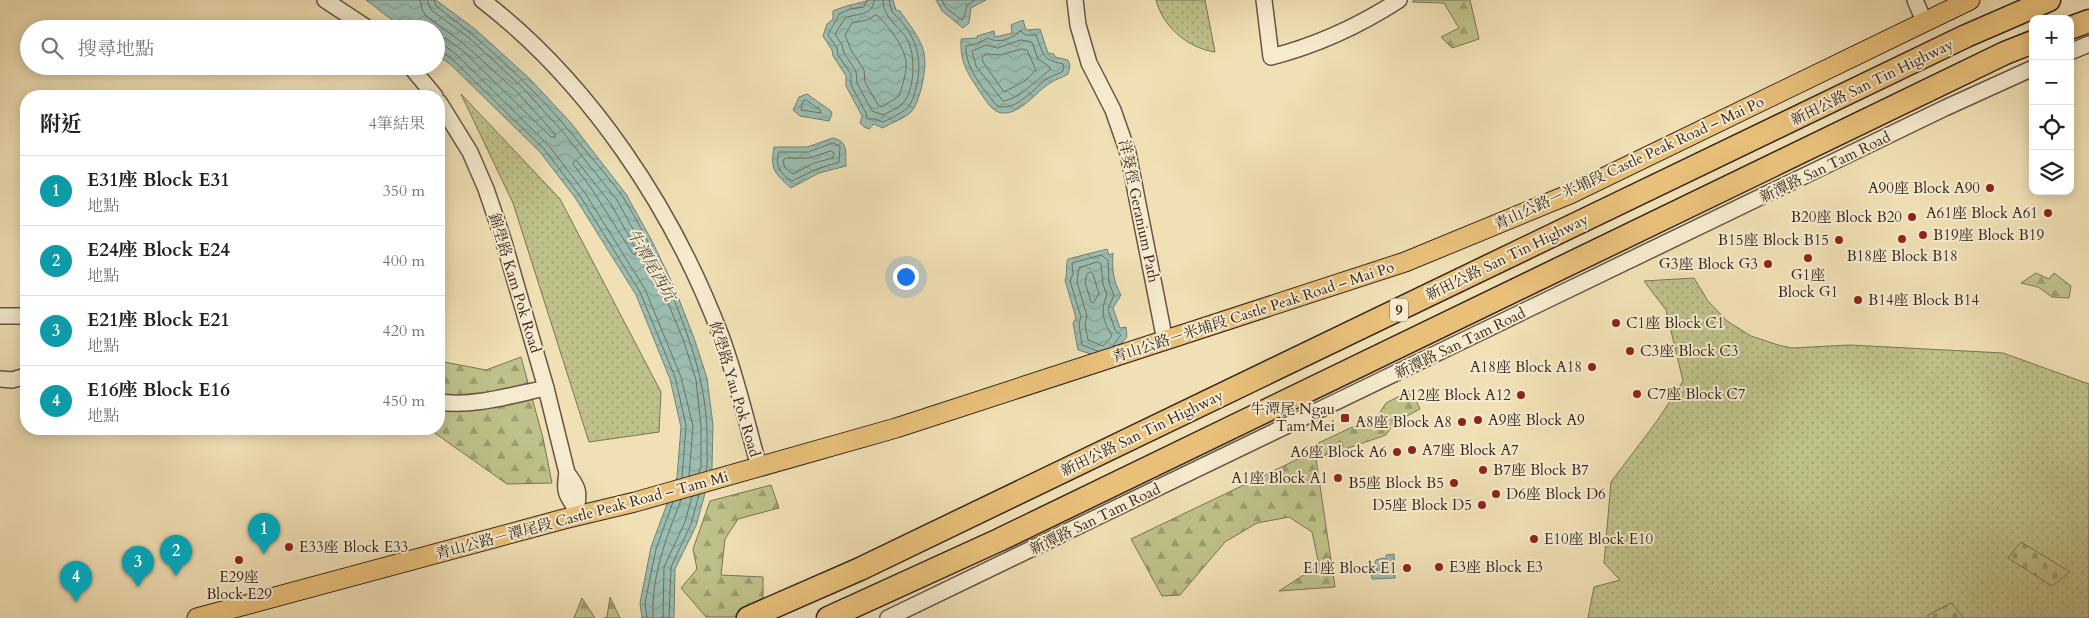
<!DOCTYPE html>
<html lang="zh-TW">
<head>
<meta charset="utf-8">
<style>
  body { margin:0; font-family:Cardo,"Noto Serif TC",serif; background:#f6f6f6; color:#222 }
  .controls { position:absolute; right:15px; top:15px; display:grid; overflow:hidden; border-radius:10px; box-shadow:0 2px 12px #0003 }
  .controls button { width:45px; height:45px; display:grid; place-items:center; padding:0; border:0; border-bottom:1px solid #e0e0e0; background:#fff; color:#222; font:25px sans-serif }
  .you { position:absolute; left:905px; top:276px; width:18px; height:18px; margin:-12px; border:4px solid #fff; border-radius:50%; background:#1a73e8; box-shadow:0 0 0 8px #1a73e833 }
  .badge { display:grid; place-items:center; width:32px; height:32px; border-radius:50%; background:#8f2418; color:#fff; font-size:16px; font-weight:700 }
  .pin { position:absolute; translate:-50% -41px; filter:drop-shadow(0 1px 2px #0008) }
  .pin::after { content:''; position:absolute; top:26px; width:18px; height:15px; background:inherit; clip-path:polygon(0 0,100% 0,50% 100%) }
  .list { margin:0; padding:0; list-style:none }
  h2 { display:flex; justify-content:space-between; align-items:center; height:65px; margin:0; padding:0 20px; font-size:21px }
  h2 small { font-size:16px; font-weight:400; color:#767676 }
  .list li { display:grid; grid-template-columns:32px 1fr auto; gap:15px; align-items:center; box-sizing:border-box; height:70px; padding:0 20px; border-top:1px solid #e0e0e0 }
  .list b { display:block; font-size:19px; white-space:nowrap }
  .list p { margin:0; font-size:16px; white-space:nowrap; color:#767676 }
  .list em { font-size:16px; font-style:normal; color:#767676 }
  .icon { flex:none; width:28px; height:28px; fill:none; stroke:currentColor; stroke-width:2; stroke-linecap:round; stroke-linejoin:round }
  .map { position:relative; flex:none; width:2089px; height:618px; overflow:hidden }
  .search { position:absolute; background:#fff; box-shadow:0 2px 12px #0003; left:20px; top:20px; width:425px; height:55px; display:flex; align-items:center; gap:12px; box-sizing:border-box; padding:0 18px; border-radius:28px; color:#767676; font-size:19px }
  .panel { position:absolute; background:#fff; box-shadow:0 2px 12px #0003; left:20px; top:90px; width:425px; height:345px; border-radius:20px }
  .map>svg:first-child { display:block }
</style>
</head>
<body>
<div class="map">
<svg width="2089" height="618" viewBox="0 0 2089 618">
  <defs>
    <pattern id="grass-dots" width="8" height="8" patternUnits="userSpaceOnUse" patternTransform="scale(1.25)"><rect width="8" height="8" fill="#bfc18a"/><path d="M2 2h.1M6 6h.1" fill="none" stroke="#9c9d70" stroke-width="1.8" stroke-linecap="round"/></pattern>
    <pattern id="forest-firs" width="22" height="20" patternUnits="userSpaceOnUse" patternTransform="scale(1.25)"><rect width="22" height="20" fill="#bfc18a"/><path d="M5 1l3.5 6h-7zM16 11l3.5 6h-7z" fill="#9c9d70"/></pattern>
    <pattern id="cemetery-stones" width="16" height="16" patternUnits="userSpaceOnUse" patternTransform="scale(1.25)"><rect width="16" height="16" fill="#bfc18a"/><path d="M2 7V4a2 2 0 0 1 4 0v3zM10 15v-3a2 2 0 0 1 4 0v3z" fill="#9c9d70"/></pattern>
    <pattern id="water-waves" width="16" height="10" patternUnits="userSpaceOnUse" patternTransform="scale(1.25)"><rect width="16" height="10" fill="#9bbdb0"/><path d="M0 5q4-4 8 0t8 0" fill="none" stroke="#86a297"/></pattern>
  </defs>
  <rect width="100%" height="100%" fill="#f1e0b5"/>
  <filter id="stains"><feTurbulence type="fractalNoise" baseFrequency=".004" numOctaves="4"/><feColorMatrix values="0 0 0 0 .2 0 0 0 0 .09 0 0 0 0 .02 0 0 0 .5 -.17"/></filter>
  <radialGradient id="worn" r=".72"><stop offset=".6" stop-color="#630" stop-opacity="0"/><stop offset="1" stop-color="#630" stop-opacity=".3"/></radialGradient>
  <g fill="url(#grass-dots)" stroke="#7b7454">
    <path d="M 1156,0 L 1205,0 L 1215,52 C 1188,48 1163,27 1156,0 Z"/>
    <polygon points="461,94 560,199 661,392 659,432 589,442 513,203"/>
    <polygon points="1694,278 1708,301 1727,321 1751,336 1778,345 1792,348 1850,345 2003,353 2089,384 2089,618 1588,618 1594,587 1620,580 1604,563 1611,482 1657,421 1683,381 1666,310 1644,281"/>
  </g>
  <g fill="url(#forest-firs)" stroke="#7b7454">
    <polygon points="1415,0 1470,0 1479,39 1452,48 1441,37 1459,28 1444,3 1412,2"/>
    <polygon points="2036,273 2049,279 2054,273 2071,286 2069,298 2052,297 2038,287 2021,283"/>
    <polygon points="521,357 543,438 552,483 507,484 429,429 439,429 439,361 486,370"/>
    <polygon points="1411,390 1420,409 1394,423 1386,435 1316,459 1335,587 1279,591 1319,565 1312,532 1289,517 1257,523 1225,542 1180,595 1162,596 1131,539 1298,459 1295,454 1378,415 1386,403"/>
    <polygon points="771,485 779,508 738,519 725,539 721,575 763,577 763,606 740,617 706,617 681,588 697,569 693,549 710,501"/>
    <polygon points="610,597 620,618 604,618 607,617"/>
    <polygon points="582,598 595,618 574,618"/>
  </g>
  <g fill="url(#cemetery-stones)" stroke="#7b7454">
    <polygon points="2021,542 2070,572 2052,586 2008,558"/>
    <polygon points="1951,603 1964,618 1928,618 1928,615"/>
  </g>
  <g fill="url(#water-waves)" stroke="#738176">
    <polygon points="366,0 436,0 475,29 530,79 571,123 626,194 652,241 675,289 694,338 707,378 713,425 712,468 696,526 675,569 674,618 642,618 640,603 651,547 677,477 681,427 670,379 636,295 576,199 540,152 451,65 436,54 436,29 404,29"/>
    <path d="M 870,0 L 893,0 L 896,10 L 900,11 C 921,41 931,50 921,89 C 919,97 916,107 910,113 C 903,119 891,123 883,128 L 874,124 L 869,129 L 864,127 L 860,123 L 862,116 L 846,86 L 846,76 L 833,56 L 832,50 L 823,36 L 827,24 L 833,19 L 833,11 C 847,5 856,4 870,0 Z"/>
    <polygon points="936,0 986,0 971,8 969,23 963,28 942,11"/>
    <path d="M 1023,20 L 1026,30 L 1040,29 L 1048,53 L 1054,54 L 1055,57 L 1068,60 L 1070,66 L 1068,74 C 1062,78 1056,79 1050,83 C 1037,91 1020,115 1002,113 C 991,112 984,97 978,89 C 966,71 960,61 961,39 L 977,38 L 977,36 L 994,31 L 995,37 L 1012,33 L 1011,25 Z"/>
    <polygon points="807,94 831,111 832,114 829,121 800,116 793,110 799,97"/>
    <path d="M 833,138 C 849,142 845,152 846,166 L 819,173 L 791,188 C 774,173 770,169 774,147 L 807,147 Z"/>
    <path d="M 1107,249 L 1109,255 L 1113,253 C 1112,270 1113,280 1121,295 L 1113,308 L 1120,328 L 1126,327 L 1127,337 L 1113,353 L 1104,358 L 1078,350 L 1073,323 L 1076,318 L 1065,280 C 1068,273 1065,267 1068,259 Z"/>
    <polygon points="1394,554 1395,578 1372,579 1371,570 1377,570 1375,563 1376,560 1383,558 1386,559 1386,555"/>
  </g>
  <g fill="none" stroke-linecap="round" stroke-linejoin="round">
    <g stroke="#697267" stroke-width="1">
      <polyline points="420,0 422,9 426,16 463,43 517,92 555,134 555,137 551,137 463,51 447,39 436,36"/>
      <polyline points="427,0 431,10 468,37 522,87 562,131 617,200 642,246 664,293 684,342 696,380 701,426 701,466 699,473"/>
      <path d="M 434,0 L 436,6 C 494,49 545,99 590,156 C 601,169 613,183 623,197 C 652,244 676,299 693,352 C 703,384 708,415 707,448 C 707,456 708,464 706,471"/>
      <path d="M 867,0 L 864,7 L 850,9 L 839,14 C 836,22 831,27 828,35 L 837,48 L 838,55 L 851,74 L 851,85 L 866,113 L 867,119 L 875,119 L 883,122 C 890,119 900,114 906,109 C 912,104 914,95 916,88 C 924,57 915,33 892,12 L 889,0"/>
      <path d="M 874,0 C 873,17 856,13 845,18 L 835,34 L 842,45 L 844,53 L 856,71 L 857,83 L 872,111 L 883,115 C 889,112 898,108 903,103 C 915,90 916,54 907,39 C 898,25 883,18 883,0"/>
      <polyline points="942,0 946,8 962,20 964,18 967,5 975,0"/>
      <path d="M 876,15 C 881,18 888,27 892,32 C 910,58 909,66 899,96 L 882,107 L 878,105 L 865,82 L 864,70 L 851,50 L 845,35 L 852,23 L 867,20 Z"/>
      <path d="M 1020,31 L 1026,35 L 1036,35 C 1044,54 1040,59 1063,64 L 1064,67 L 1063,71 C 1057,75 1050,76 1045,80 C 1033,90 1013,114 996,105 C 983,88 965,68 966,46 L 978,43 L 988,38 C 999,44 1012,39 1020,31 Z"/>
      <path d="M 1021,40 L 1032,42 L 1038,59 L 1050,67 L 1050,70 C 1038,78 1018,100 1003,101 L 976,66 L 972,51 L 986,45 L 997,48 Z"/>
      <polyline points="436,44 444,45 458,56 549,146 585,193 645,289 681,377 693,426 689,476"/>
      <polygon points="1022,49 1027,50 1036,70 1025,81 1004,92 983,62 982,57 987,54 1000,55"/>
      <polyline points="436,50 441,51 454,61 544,149 580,196 640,292 675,377 686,425 682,478"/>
      <polygon points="806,100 820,110 821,113 801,110 803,101"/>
      <path d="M 833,143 L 840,146 L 839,162 L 817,169 L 792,181 C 781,175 774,165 779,152 L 808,152 Z"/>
      <polygon points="831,151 834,153 833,158 814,163 793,174 785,168 783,161 785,158 809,158"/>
      <polygon points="574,161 577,161 611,204 636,249 636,255 633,254 591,188 573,164"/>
      <path d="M 1098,262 L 1101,264 L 1103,284 L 1107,295 C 1100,311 1103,321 1112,336 L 1103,346 L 1088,340 L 1085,325 L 1087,316 L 1077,282 L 1079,268 Z"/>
      <polygon points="1091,272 1093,274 1099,294 1093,303 1091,302 1085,282 1087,274"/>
      <polyline points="1098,351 1082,345 1079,324 1081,317 1070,281 1073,274 1072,263 1101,255 1108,260 1109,283 1114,295 1108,309 1115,330 1121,335 1113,346"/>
      <polyline points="647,618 645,603 656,549 673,502"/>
      <path d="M 653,618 C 651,577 666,538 681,500"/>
      <polyline points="663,618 664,567 685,522 692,497"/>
      <polyline points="669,618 671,567 691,524 699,495"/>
    </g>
    <defs>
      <g id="minor">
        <polyline points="325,0 369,29"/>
        <path d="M 482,0 C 590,83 673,209 721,336 C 737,379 747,424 759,467"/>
        <polyline points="1075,0 1078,25 1089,63 1113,110 1128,153 1165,341"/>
        <path d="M 1264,0 L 1271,57 C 1318,45 1359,26 1399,0"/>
        <polyline points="1915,0 1924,21"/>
        <polyline points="2070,52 2089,44"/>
        <polyline points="410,66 435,96"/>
        <path d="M 439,102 L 470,152 L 486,189 L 503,239 L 546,388 L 567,473 C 578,487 580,492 576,510"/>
        <polyline points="0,316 26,316"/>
        <polyline points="0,379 12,380 26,376"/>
        <path d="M 439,402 C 474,407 512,395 546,388"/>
        <path d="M 567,473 C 562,500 572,495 577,515"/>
        <polyline points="888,618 1945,108 2033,68"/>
      </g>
      <polyline id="major" points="197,618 564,519 635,502 896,428 1405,262 1570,194 1970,0"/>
      <g id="highway">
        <polyline points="2070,28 2089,21"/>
        <polyline points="748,618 860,569 1966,36 2049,0"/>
        <polyline points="828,618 999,540 2005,53 2033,42"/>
      </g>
    </defs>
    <use href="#minor" stroke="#654" stroke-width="18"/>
    <use href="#major" stroke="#37271e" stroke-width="21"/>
    <use href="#highway" stroke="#37271e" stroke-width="25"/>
    <use href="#minor" stroke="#f6ebcf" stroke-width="15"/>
    <use href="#major" stroke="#e8c07a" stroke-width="19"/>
    <use href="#highway" stroke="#e8c07a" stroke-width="22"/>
  </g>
  <g fill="#8f2418" stroke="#f6ebcf" stroke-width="2">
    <circle cx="1990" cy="188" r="5"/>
    <circle cx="2048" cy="213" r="5"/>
    <circle cx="1912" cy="217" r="5"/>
    <circle cx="1923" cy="235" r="5"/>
    <circle cx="1902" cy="239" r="5"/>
    <circle cx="1839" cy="240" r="5"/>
    <circle cx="1808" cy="258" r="5"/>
    <circle cx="1768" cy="264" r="5"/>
    <circle cx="1858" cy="300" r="5"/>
    <circle cx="1616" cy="323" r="5"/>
    <circle cx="1630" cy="351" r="5"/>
    <circle cx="1592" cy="367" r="5"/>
    <circle cx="1637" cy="394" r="5"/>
    <circle cx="1521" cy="395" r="5"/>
    <rect x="1340" y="413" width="10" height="10" rx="2.5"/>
    <circle cx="1478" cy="420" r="5"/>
    <circle cx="1462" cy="422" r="5"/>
    <circle cx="1412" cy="450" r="5"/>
    <circle cx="1397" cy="452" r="5"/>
    <circle cx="1483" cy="470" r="5"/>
    <circle cx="1338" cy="478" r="5"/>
    <circle cx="1454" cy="483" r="5"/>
    <circle cx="1496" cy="494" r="5"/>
    <circle cx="1482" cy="505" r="5"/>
    <circle cx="1534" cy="539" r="5"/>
    <circle cx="289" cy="547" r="5"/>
    <circle cx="239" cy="560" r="5"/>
    <circle cx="1439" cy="567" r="5"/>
    <circle cx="1407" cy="568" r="5"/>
  </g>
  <g text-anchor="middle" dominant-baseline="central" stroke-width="4" stroke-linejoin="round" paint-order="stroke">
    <rect fill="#f6ebcf" stroke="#706253" stroke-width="1" x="1390" y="298.5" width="18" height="23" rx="4"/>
    <g font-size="14" font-weight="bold" fill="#37271e">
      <text x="1399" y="310">9</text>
    </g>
    <g font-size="15" fill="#37271e" stroke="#f6ebcf">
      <text transform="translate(1872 82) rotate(-26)">新田公路 San Tin Highway</text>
      <text transform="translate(1629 163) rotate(-25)">青山公路－米埔段 Castle Peak Road – Mai Po</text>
      <text transform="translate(1825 167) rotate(-26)">新潭路 San Tam Road</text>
      <text transform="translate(1139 211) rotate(78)">洋葵徑 Geranium Path</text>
      <text transform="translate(1507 257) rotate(-26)">新田公路 San Tin Highway</text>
      <text transform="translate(515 283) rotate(73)">錦壆路 Kam Pok Road</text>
      <text transform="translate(1253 312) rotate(-18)">青山公路－米埔段 Castle Peak Road – Mai Po</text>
      <text transform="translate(1460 343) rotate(-26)">新潭路 San Tam Road</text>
      <text transform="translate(735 389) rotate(73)">攸壆路 Yau Pok Road</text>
      <text transform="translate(1142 433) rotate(-26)">新田公路 San Tin Highway</text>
      <text transform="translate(582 515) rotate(-15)">青山公路－潭尾段 Castle Peak Road – Tam Mi</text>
      <text transform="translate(1095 519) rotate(-26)">新潭路 San Tam Road</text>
    </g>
    <g font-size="15" fill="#37271e" stroke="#f6ebcf" text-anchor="end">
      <text x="1980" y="188">A90座 Block A90</text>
      <text x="2038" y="213">A61座 Block A61</text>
      <text x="1902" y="217">B20座 Block B20</text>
      <text x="1933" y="235" text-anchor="start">B19座 Block B19</text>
      <text x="1829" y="240">B15座 Block B15</text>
      <text x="1902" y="256" text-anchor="middle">B18座 Block B18</text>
      <text x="1758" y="264">G3座 Block G3</text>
      <text x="1808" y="275" text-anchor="middle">G1座<tspan x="1808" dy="17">Block G1</tspan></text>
      <text x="1868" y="300" text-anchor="start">B14座 Block B14</text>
      <text x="1626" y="323" text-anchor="start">C1座 Block C1</text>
      <text x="1640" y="351" text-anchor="start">C3座 Block C3</text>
      <text x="1582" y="367">A18座 Block A18</text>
      <text x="1647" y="394" text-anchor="start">C7座 Block C7</text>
      <text x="1511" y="395">A12座 Block A12</text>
      <text x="1335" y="409">牛潭尾 Ngau<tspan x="1335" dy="17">Tam Mei</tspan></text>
      <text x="1488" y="420" text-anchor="start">A9座 Block A9</text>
      <text x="1452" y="422">A8座 Block A8</text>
      <text x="1422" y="450" text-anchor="start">A7座 Block A7</text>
      <text x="1387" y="452">A6座 Block A6</text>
      <text x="1493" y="470" text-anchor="start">B7座 Block B7</text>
      <text x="1328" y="478">A1座 Block A1</text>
      <text x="1444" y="483">B5座 Block B5</text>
      <text x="1506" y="494" text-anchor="start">D6座 Block D6</text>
      <text x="1472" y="505">D5座 Block D5</text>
      <text x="1544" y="539" text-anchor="start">E10座 Block E10</text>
      <text x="299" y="547" text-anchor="start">E33座 Block E33</text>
      <text x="1449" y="567" text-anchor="start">E3座 Block E3</text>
      <text x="1397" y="568">E1座 Block E1</text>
      <text x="239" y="577" text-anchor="middle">E29座<tspan x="239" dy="17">Block E29</tspan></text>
    </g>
    <g font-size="16" font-style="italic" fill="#504c42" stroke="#f6ebcf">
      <text transform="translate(651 265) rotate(60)">牛潭尾西坑</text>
    </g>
  </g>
  <rect width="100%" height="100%" filter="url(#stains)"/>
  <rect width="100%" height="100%" fill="url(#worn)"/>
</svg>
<div class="controls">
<button>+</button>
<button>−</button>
<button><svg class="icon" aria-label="locate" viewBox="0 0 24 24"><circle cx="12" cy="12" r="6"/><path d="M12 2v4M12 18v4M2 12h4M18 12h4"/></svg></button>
<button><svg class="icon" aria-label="layers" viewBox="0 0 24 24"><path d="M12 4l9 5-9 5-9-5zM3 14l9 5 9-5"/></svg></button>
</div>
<div class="you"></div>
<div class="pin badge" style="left:264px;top:554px;background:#0f9aa8">1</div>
<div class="pin badge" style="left:176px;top:576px;background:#0f9aa8">2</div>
<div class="pin badge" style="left:138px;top:587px;background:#0f9aa8">3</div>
<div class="pin badge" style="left:76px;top:602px;background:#0f9aa8">4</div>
<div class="search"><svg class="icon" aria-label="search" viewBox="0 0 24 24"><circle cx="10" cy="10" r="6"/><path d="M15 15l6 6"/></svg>搜尋地點</div>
<section class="panel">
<h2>附近<small>4筆結果</small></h2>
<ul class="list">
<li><span class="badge" style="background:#0f9aa8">1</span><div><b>E31座 Block E31</b><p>地點</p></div><em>350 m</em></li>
<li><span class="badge" style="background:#0f9aa8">2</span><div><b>E24座 Block E24</b><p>地點</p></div><em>400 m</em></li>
<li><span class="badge" style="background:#0f9aa8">3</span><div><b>E21座 Block E21</b><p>地點</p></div><em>420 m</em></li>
<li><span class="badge" style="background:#0f9aa8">4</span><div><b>E16座 Block E16</b><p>地點</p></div><em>450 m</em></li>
</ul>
</section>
</div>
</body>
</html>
